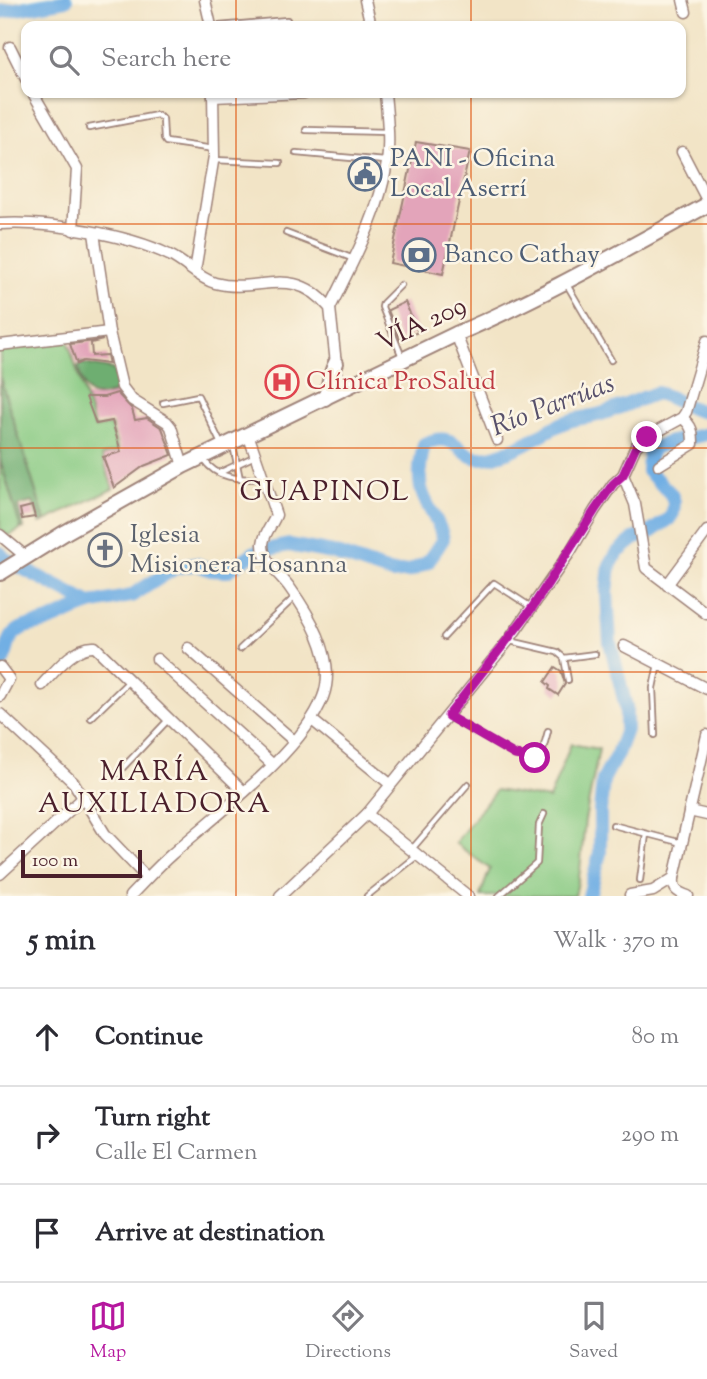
<!DOCTYPE html>
<html lang="en">
<head>
<meta charset="utf-8">
<style>
  body { margin:0; font-family:"Sorts Mill Goudy",serif; background:#f2f2f3; color:#2b2b33 }
  .scale { position:absolute; left:21px; bottom:18px; width:121px; box-sizing:border-box; padding-left:7px; border:4px solid #4a1f2b; border-top:0; font-size:19px; line-height:24px; white-space:nowrap; color:#4a1f2b; -webkit-text-stroke:5px #fcf5e5; paint-order:stroke }
  .stop { position:absolute; width:21px; height:21px; margin:-16px; border:5px solid #b5179e; border-radius:50%; background:#fff }
  .stop.end { background:#b5179e; border-color:#fff; box-shadow:0 2px 7px #0008 }
  .list { margin:0; padding:0; list-style:none }
  h2 { display:flex; justify-content:space-between; align-items:center; height:91px; margin:0; padding:0 28px; font-size:30px }
  h2 small { font-size:23px; font-weight:400; color:#7c7c81 }
  .list li { display:grid; grid-template-columns:46px 1fr auto; gap:21px; align-items:center; box-sizing:border-box; height:98px; padding:0 28px; border-top:2px solid #e1e1e2 }
  .list b { display:block; font-size:26px; white-space:nowrap }
  .list p { margin:0; font-size:23px; white-space:nowrap; color:#7c7c81 }
  .list em { font-size:23px; font-style:normal; color:#7c7c81 }
  .icon { flex:none; width:38px; height:38px; fill:none; stroke:currentColor; stroke-width:2; stroke-linecap:round; stroke-linejoin:round }
  .map { position:relative; flex:none; width:707px; height:896px; overflow:hidden }
  .search { position:absolute; background:#fff; box-shadow:0 2px 5px #0004; left:21px; right:21px; top:21px; height:77px; display:flex; align-items:center; gap:18px; box-sizing:border-box; padding:0 24px; border-radius:14px; color:#7c7c81; font-size:26px }
  .sheet { height:385px; background:#fff }
  nav { display:flex; justify-content:space-around; align-items:center; box-sizing:border-box; height:98px; border-top:2px solid #e1e1e2; background:#fff; font-size:19px; color:#7c7c81 }
  nav a { display:grid; justify-items:center; gap:4px }
  nav .on { color:#b5179e }
  .map>svg:first-child { display:block }
</style>
</head>
<body>
<div class="map">
<svg width="707" height="896" viewBox="0 0 707 896">
  <rect width="100%" height="100%" fill="#fcf5e5"/>
  <filter id="ink" filterUnits="userSpaceOnUse"><feTurbulence type="fractalNoise" baseFrequency=".0143" numOctaves="2"/><feDisplacementMap in="SourceGraphic" scale="14" xChannelSelector="R" yChannelSelector="G"/><feConvolveMatrix kernelMatrix="1 2 1 2 8 2 1 2 1" color-interpolation-filters="sRGB"/></filter>
  <filter id="wash" filterUnits="userSpaceOnUse"><feTurbulence type="fractalNoise" baseFrequency=".00686" numOctaves="4" result="noise"/><feDisplacementMap in="SourceGraphic" scale="28" xChannelSelector="R" yChannelSelector="G"/><feGaussianBlur stdDeviation="1.57" result="paint"/><feColorMatrix in="noise" values="0 0 0 0 0 0 0 0 0 0 0 0 0 0 0 0 0 1.4 0 .05"/><feComposite in="paint" operator="in"/></filter>
  <g filter="url(#wash)">
    <rect width="100%" height="100%" fill="#f2e4c6"/>
    <g fill="#88ca83" stroke="#697457" stroke-width="2">
      <polygon points="67,339 95,428 111,425 118,451 102,456 113,489 45,521 0,378 0,351"/>
      <polygon points="0,459 21,529 8,536 0,529"/>
      <polygon points="571,744 599,749 585,820 580,871 575,896 480,896 490,869 455,843 496,790 549,799"/>
    </g>
    <g fill="#6eae71" stroke="#5c664e" stroke-width="2">
      <path d="M 81,363 L 113,369 L 116,379 L 116,392 C 87,402 86,394 78,368 Z"/>
      <polygon points="0,378 45,521 40,523 33,502 18,506 24,528 21,529 0,459"/>
    </g>
    <g fill="none" stroke-linecap="round" stroke-linejoin="round">
      <g stroke="#71afe4" stroke-width="14">
        <polyline points="0,12 66,0"/>
        <path d="M 0,553 L 5,559 L 90,604 L 131,596 L 175,568 L 196,564 L 211,570 L 227,571 L 255,552 L 289,545 L 333,553 L 392,573 L 410,571 L 428,562 L 443,539 C 440,520 425,507 421,488 C 418,473 421,459 424,444 C 458,428 459,459 481,458 C 507,457 537,436 559,425 C 571,418 588,418 601,414 C 620,408 638,400 656,393 C 674,396 689,411 707,412"/>
        <path d="M 0,665 C 9,653 6,644 13,635 C 22,624 36,626 49,621 C 63,615 75,609 90,604"/>
        <polyline points="589,896 600,853 600,811 603,780 617,754 626,730 626,707 610,642 607,593 610,565 618,552 634,539 649,533 669,519 673,513 674,502 671,494 648,471 649,457 653,448 670,442 707,434"/>
      </g>
    </g>
    <g id="blocks">
      <g fill="#e3a4ba">
        <polygon points="416,142 470,151 443,274 390,263"/>
        <polygon points="405,302 418,332 400,340 388,310"/>
        <polygon points="103,340 91,343 92,356 107,355 109,364 83,361 77,364 70,344"/>
        <polygon points="117,393 132,409 135,420 147,418 162,428 172,455 144,466 114,488 103,457 121,452 112,421 96,424 86,397 104,397"/>
        <polygon points="32,506 35,517 22,519 20,509"/>
        <polygon points="555,667 561,671 565,684 558,695 549,689 550,686 545,682"/>
      </g>
    </g>
  </g>
  <g filter="url(#ink)">
    <use href="#blocks" fill-opacity="0" stroke="#9e8278" stroke-width="2"/>
    <g fill="none" stroke-linecap="round" stroke-linejoin="round">
      <defs>
        <g id="service">
          <polyline points="219,26 287,20"/>
          <polyline points="89,128 157,115 163,119 164,139 166,142 214,149"/>
          <polyline points="306,130 388,132"/>
          <polyline points="296,153 385,161"/>
          <polyline points="214,160 280,163"/>
          <polyline points="286,233 354,259"/>
          <polyline points="566,283 611,360"/>
          <polyline points="401,285 383,303 382,307 402,357"/>
          <polyline points="163,403 198,396 222,446"/>
          <polyline points="233,445 240,479"/>
          <path d="M 204,460 C 218,480 240,479 262,479"/>
          <polyline points="219,473 255,456"/>
          <polyline points="444,637 494,583 531,607"/>
          <polyline points="510,641 557,652 564,658 568,680"/>
          <polyline points="240,649 295,597"/>
          <polyline points="564,658 595,654"/>
          <polyline points="449,717 515,755 535,759 542,753 548,731"/>
          <polyline points="91,718 128,682"/>
          <polyline points="655,735 653,688 658,664"/>
          <polyline points="115,776 168,720"/>
          <polyline points="613,825 682,843"/>
          <polyline points="412,849 468,784"/>
          <polyline points="640,880 646,834"/>
          <polyline points="367,896 417,856"/>
          <polyline points="499,896 537,863 539,825 544,814"/>
        </g>
        <g id="minor">
          <polyline points="205,0 211,26"/>
          <polyline points="365,0 371,26"/>
          <polyline points="683,0 686,12"/>
          <polyline points="10,47 26,79"/>
          <polyline points="33,93 77,169 73,230"/>
          <polyline points="213,97 304,93"/>
          <polyline points="682,152 707,200"/>
          <path d="M 0,224 C 46,221 127,234 169,255 C 185,262 198,278 215,283 C 259,295 291,262 330,308 L 339,392"/>
          <polyline points="94,233 109,332 122,387 132,400 167,422 171,427 183,466"/>
          <polyline points="195,271 214,156 213,93"/>
          <path d="M 330,308 C 353,261 379,215 387,163 C 390,140 387,116 385,93"/>
          <polyline points="456,334 497,440"/>
          <polyline points="0,345 109,332"/>
          <path d="M 659,465 L 693,444 C 693,432 692,425 682,418"/>
          <polyline points="623,475 635,504 646,568 707,614"/>
          <polyline points="0,535 25,556"/>
          <polyline points="667,585 707,531"/>
          <polyline points="624,646 707,689"/>
          <polyline points="188,648 294,741"/>
          <polyline points="157,659 272,764"/>
          <polyline points="0,667 9,679 0,696"/>
          <path d="M 42,685 C 54,672 75,645 95,647 L 244,792"/>
          <polyline points="0,714 74,783 105,834 147,878"/>
          <polyline points="312,720 390,784"/>
          <polyline points="689,811 707,815"/>
          <polyline points="367,814 468,896"/>
          <polyline points="0,874 84,797"/>
          <polyline points="630,895 653,891 674,878"/>
          <path d="M 130,896 C 144,882 157,867 172,854 C 216,815 303,751 323,697 C 337,661 311,617 290,588 C 280,574 263,563 263,544 C 264,533 273,524 276,515 L 248,434"/>
          <polyline points="280,896 367,814 509,640 570,552 595,510 613,484 623,475 636,446 647,437 682,418 686,412 707,341"/>
          <path d="M 688,896 C 677,892 673,890 674,878 L 707,735"/>
        </g>
        <g id="secondary">
          <path d="M 325,398 C 330,386 330,374 336,363"/>
          <path d="M 0,573 L 66,532 L 183,466 L 456,334 C 543,297 624,250 707,205"/>
        </g>
      </defs>
      <use href="#service" stroke="#9e8278" stroke-width="8"/>
      <use href="#minor" stroke="#9e8278" stroke-width="13"/>
      <use href="#secondary" stroke="#9e8278" stroke-width="18"/>
      <use href="#service" stroke="#fff" stroke-width="4.5"/>
      <use href="#minor" stroke="#fff" stroke-width="10"/>
      <use href="#secondary" stroke="#fff" stroke-width="14"/>
    </g>
  </g>
  <g fill="none" stroke-linecap="round" stroke-linejoin="round" filter="url(#ink)">
    <polyline stroke="#b5179e" stroke-width="9" points="535,758 515,755 448,716 532,608 595,510 613,484 623,475 636,446 647,437"/>
  </g>
  <path fill="none" stroke="#e0560e" stroke-width="2" stroke-opacity="0.55" d="M 236,0 L 236,26M 471,0 L 471,26M 236,93 L 236,896M 471,93 L 471,896M 0,224 L 707,224M 0,448 L 707,448M 0,672 L 707,672"/>
  <defs>
    <symbol id="civic-ring" viewBox="-11 -11 22 22"><circle r="9.5" fill="#fcf5e5" stroke="#5c6f8a" stroke-width="1.5"/><path d="M-.6-6.5H3V-4.5H.6V-3L4-1V1h2V6H-6V1h2V-1L-.6-3ZM-1.2 2.5V6h2.4V2.5Z" fill="#5c6f8a"/></symbol>
    <symbol id="bank-ring" viewBox="-11 -11 22 22"><circle r="9.5" fill="#fcf5e5" stroke="#5c6f8a" stroke-width="1.5"/><path d="M-6-4H6V4H-6ZM0-2.3a2.3 2.3 0 1 0 0 4.6a2.3 2.3 0 1 0 0-4.6Z" fill="#5c6f8a"/></symbol>
    <symbol id="hospital-ring" viewBox="-11 -11 22 22"><circle r="9.5" fill="#fcf5e5" stroke="#e0444e" stroke-width="1.5"/><path d="M-5-5h3v3.5h4V-5h3V5h-3V1.5h-4V5h-3Z" fill="#e0444e"/></symbol>
    <symbol id="church-ring" viewBox="-11 -11 22 22"><circle r="9.5" fill="#fcf5e5" stroke="#6b7280" stroke-width="1.5"/><path d="M-1.2-6h2.4v3.5h3.3v2.4h-3.3V6h-2.4V-.1h-3.3v-2.4h3.3Z" fill="#6b7280"/></symbol>
  </defs>
  <g fill-rule="evenodd">
    <use href="#civic-ring" x="346" y="155" width="38" height="38"/>
    <use href="#bank-ring" x="400" y="236" width="38" height="38"/>
    <use href="#hospital-ring" x="263" y="363" width="38" height="38"/>
    <use href="#church-ring" x="86" y="531" width="38" height="38"/>
  </g>
  <g text-anchor="middle" dominant-baseline="central" stroke-width="5" stroke-linejoin="round" paint-order="stroke">
    <g font-size="26" fill="#4e5e75" stroke="#fcf5e5" text-anchor="start">
      <text x="390" y="159">PANI - Oficina<tspan x="390" dy="30">Local Aserrí</tspan></text>
      <text x="444" y="255">Banco Cathay</text>
    </g>
    <g font-size="26" fill="#4a1f2b" stroke="#fcf5e5">
      <text transform="translate(422 325) rotate(-25)">VÍA 209</text>
    </g>
    <g font-size="26" fill="#be3a42" stroke="#fcf5e5" text-anchor="start">
      <text x="306" y="382">Clínica ProSalud</text>
    </g>
    <g font-size="26" fill="#5b616d" stroke="#fcf5e5" text-anchor="start">
      <text x="130" y="535">Iglesia<tspan x="130" dy="30">Misionera Hosanna</tspan></text>
    </g>
    <g font-size="28" font-style="italic" fill="#58516c" stroke="#fcf5e5">
      <text transform="translate(553 406) rotate(-21)">Río Parrúas</text>
    </g>
    <g font-size="28" letter-spacing="2" fill="#4a1f2b" stroke="#fcf5e5">
      <text x="325" y="493">GUAPINOL</text>
      <text x="155" y="773">MARÍA<tspan x="155" dy="32">AUXILIADORA</tspan></text>
    </g>
  </g>
</svg>
<div class="scale">100 m</div>
<div class="stop" style="left:535px;top:758px"></div>
<div class="stop end" style="left:647px;top:437px"></div>
<div class="search"><svg class="icon" aria-label="search" viewBox="0 0 24 24"><circle cx="10" cy="10" r="6"/><path d="M15 15l6 6"/></svg>Search here</div>
</div>
<section class="sheet">
<h2>5 min<small>Walk · 370 m</small></h2>
<ul class="list">
<li><svg class="icon" aria-label="ahead" viewBox="0 0 24 24"><path d="M12 20V5M6 11l6-6 6 6"/></svg><div><b>Continue</b></div><em>80 m</em></li>
<li><svg class="icon" aria-label="right" viewBox="0 0 24 24"><path d="M7 20v-9h11M14 6l5 5-5 5"/></svg><div><b>Turn right</b><p>Calle El Carmen</p></div><em>290 m</em></li>
<li><svg class="icon" aria-label="arrive" viewBox="0 0 24 24"><path d="M6 21V4h12l-3 4 3 4H6"/></svg><div><b>Arrive at destination</b></div></li>
</ul>
</section>
<nav>
<a class="on"><svg class="icon" aria-label="map" viewBox="0 0 24 24"><path d="M3 6l6-2 6 2 6-2v14l-6 2-6-2-6 2zM9 4v14M15 6v14"/></svg>Map</a>
<a><svg class="icon" aria-label="directions" viewBox="0 0 24 24"><path d="M12 3l9 9-9 9-9-9zM9 14v-3h6M13 9l2 2-2 2"/></svg>Directions</a>
<a><svg class="icon" aria-label="saved" viewBox="0 0 24 24"><path d="M7 4h10v16l-5-4-5 4z"/></svg>Saved</a>
</nav>
</body>
</html>
